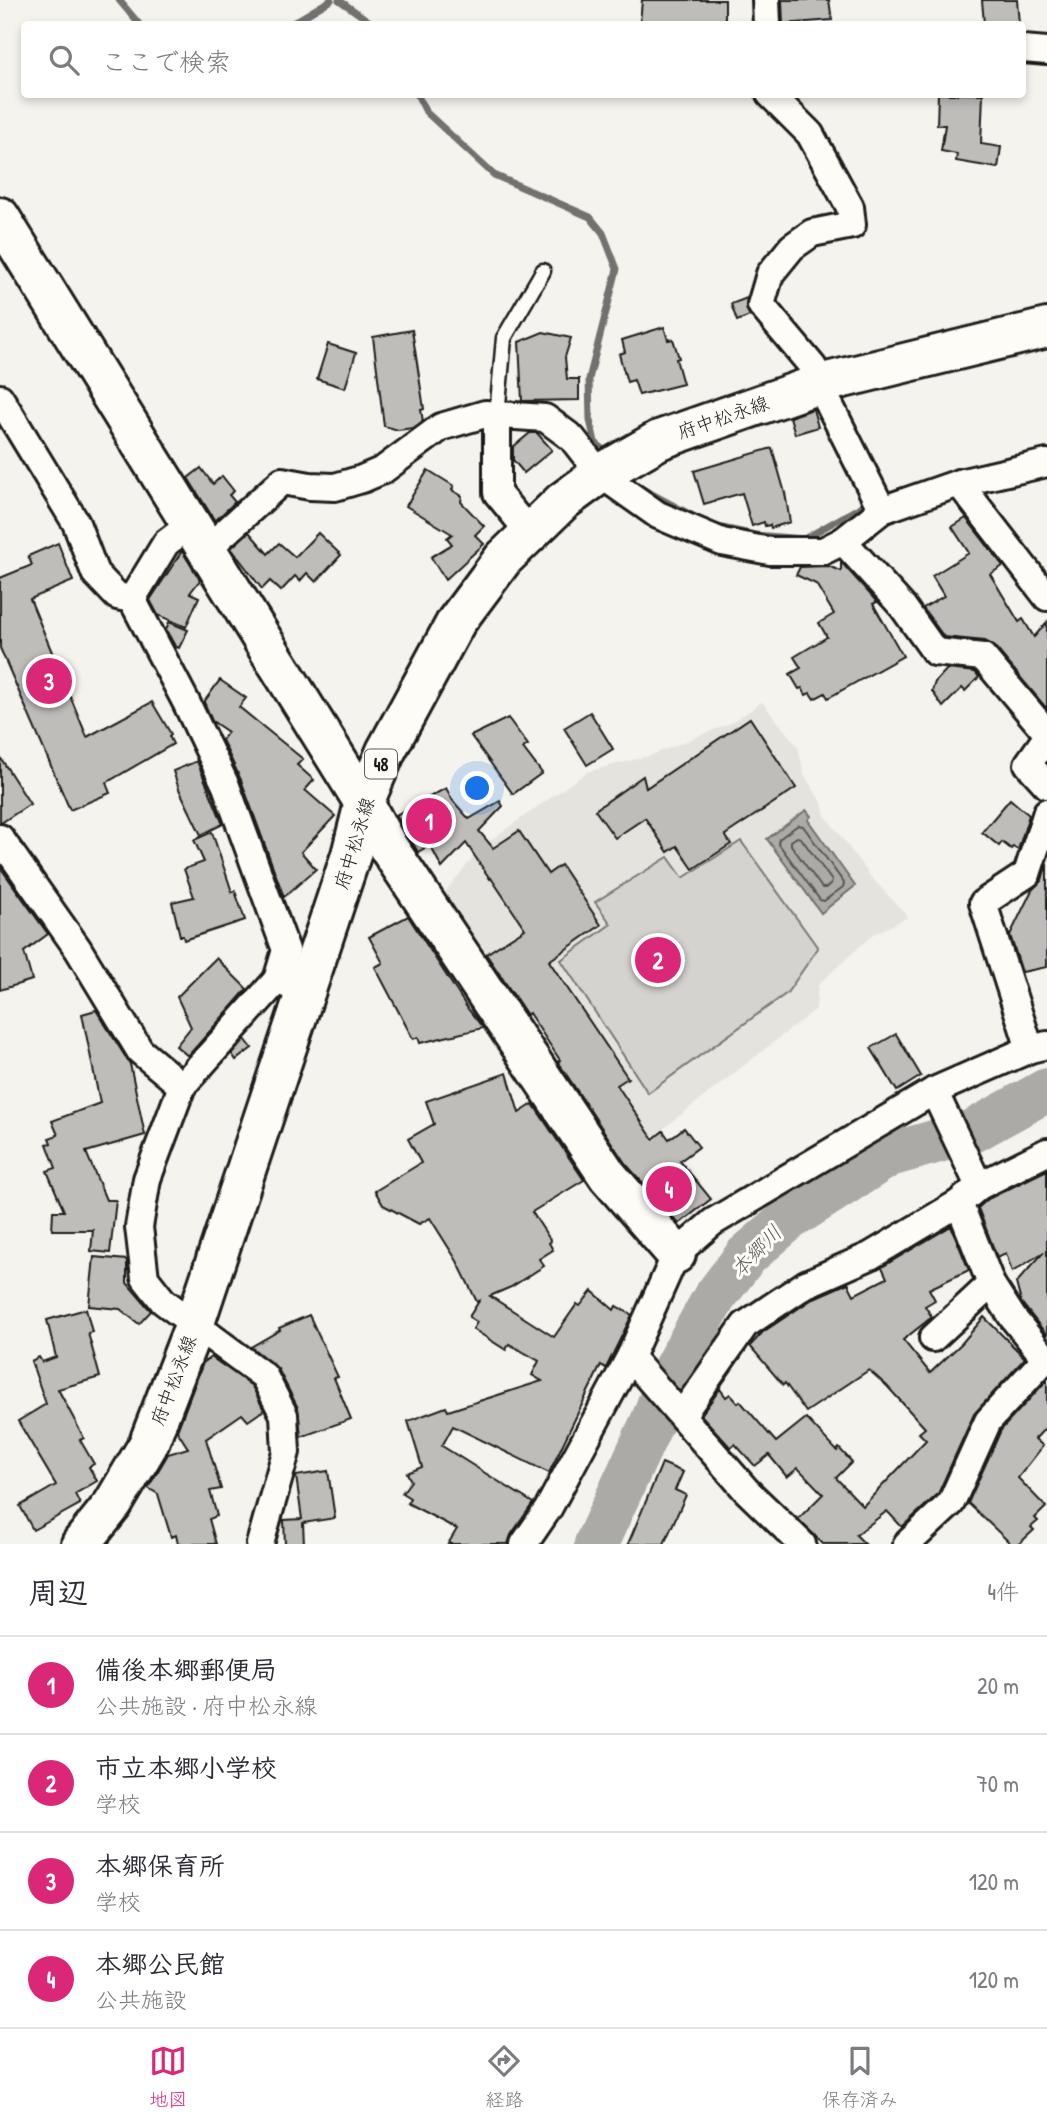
<!DOCTYPE html>
<html lang="ja">
<head>
<meta charset="utf-8">
<style>
  body { margin:0; font-family:"Patrick Hand","Klee One",sans-serif; background:#f2f2f3; color:#2b2b33 }
  .you { position:absolute; left:478px; top:789px; width:24px; height:24px; margin:-18px; border:5px solid #fff; border-radius:50%; background:#1a73e8; box-shadow:0 0 0 10px #1a73e833 }
  .badge { display:grid; place-items:center; width:46px; height:46px; border-radius:50%; background:#db2777; color:#fff; font-size:23px; font-weight:700 }
  .pin { position:absolute; translate:-50% -50%; border:4px solid #fff; box-shadow:0 2px 7px #0006 }
  .list { margin:0; padding:0; list-style:none }
  h2 { display:flex; justify-content:space-between; align-items:center; height:91px; margin:0; padding:0 28px; font-size:30px }
  h2 small { font-size:23px; font-weight:400; color:#7c7c81 }
  .list li { display:grid; grid-template-columns:46px 1fr auto; gap:21px; align-items:center; box-sizing:border-box; height:98px; padding:0 28px; border-top:2px solid #e1e1e2 }
  .list b { display:block; font-size:26px; white-space:nowrap }
  .list p { margin:0; font-size:23px; white-space:nowrap; color:#7c7c81 }
  .list em { font-size:23px; font-style:normal; color:#7c7c81 }
  .icon { flex:none; width:38px; height:38px; fill:none; stroke:currentColor; stroke-width:2; stroke-linecap:round; stroke-linejoin:round }
  .map { position:relative; flex:none; width:1047px; height:1544px; overflow:hidden }
  .search { position:absolute; background:#fff; box-shadow:0 4px 10px #0003; left:21px; right:21px; top:21px; height:77px; display:flex; align-items:center; gap:18px; box-sizing:border-box; padding:0 24px; border-radius:7px; color:#7c7c81; font-size:26px }
  .sheet { height:483px; background:#fff }
  nav { display:flex; justify-content:space-around; align-items:center; box-sizing:border-box; height:98px; border-top:2px solid #e1e1e2; background:#fff; font-size:19px; color:#7c7c81 }
  nav a { display:grid; justify-items:center; gap:4px }
  nav .on { color:#db2777 }
  .map>svg:first-child { display:block }
</style>
</head>
<body>
<div class="map">
<svg width="1047" height="1544" viewBox="0 0 1047 1544">
  <rect width="100%" height="100%" fill="#f4f3ee"/>
  <filter id="ink" filterUnits="userSpaceOnUse"><feTurbulence type="fractalNoise" baseFrequency=".0143" numOctaves="2"/><feDisplacementMap in="SourceGraphic" scale="14" xChannelSelector="R" yChannelSelector="G"/><feConvolveMatrix kernelMatrix="1 2 1 2 8 2 1 2 1" color-interpolation-filters="sRGB"/></filter>
  <g filter="url(#ink)">
    <polygon fill="#e4e3de" points="762,702 798,747 804,775 822,803 825,815 871,877 908,917 872,935 818,985 816,1009 613,1168 434,906 481,847 587,772 652,755 731,723"/>
    <polygon fill="#d4d3cf" stroke="#787876" stroke-width="2" points="741,841 818,948 787,993 648,1093 561,960 611,924 595,902 668,857 683,878"/>
    <polygon fill="#abaaa6" stroke="#72716f" stroke-width="2" points="806,810 811,816 808,820 855,886 821,913 767,839"/>
    <g fill="none" stroke-linecap="round" stroke-linejoin="round">
      <g stroke="#555553" stroke-width="2">
        <polygon points="798,825 803,826 844,883 843,887 824,901 820,900 778,843 779,839"/>
        <polygon points="797,837 801,838 832,881 831,884 826,888 822,888 791,845 791,841"/>
      </g>
      <g stroke="#72716f" stroke-width="7">
        <polyline points="119,0 139,24"/>
        <polyline points="339,0 373,24"/>
        <polyline points="291,24 331,0"/>
        <polyline points="417,94 426,112 494,175 590,217 603,233 617,269 589,379 590,420 595,442 608,455"/>
        <polyline points="626,474 639,487 699,519"/>
        <polyline points="889,494 914,486"/>
        <polyline points="713,526 755,535 804,539 871,501"/>
      </g>
      <polyline stroke="#abaaa6" stroke-width="44" points="596,1544 653,1420 666,1384 714,1298 746,1256 789,1219 889,1155 973,1131 1047,1090"/>
    </g>
    <g fill="#bebdba" stroke="#1c1c1c" stroke-width="2">
      <polygon points="642,0 725,0 725,24 640,24"/>
      <polygon points="782,0 829,0 832,20 783,24"/>
      <polygon points="982,0 1017,0 1019,24 984,24"/>
      <polygon points="938,94 983,94 981,144 1001,147 998,168 956,161 957,154 941,151 945,125 937,125"/>
      <polygon points="747,298 746,308 750,316 737,321 731,304"/>
      <polygon points="664,327 668,340 673,339 679,358 676,359 683,384 639,395 634,380 627,382 619,354 625,352 622,340"/>
      <polygon points="412,330 424,409 421,410 423,421 413,428 398,430 384,426 373,337"/>
      <polygon points="543,332 571,338 565,357 567,379 579,379 579,400 522,401 519,342"/>
      <polygon points="328,344 356,353 345,388 317,379"/>
      <polygon points="813,409 818,427 795,434 790,417"/>
      <polygon points="530,433 537,433 552,450 524,473 513,460 513,447"/>
      <polygon points="772,448 785,493 790,522 771,528 770,525 765,526 764,522 752,526 742,493 704,504 694,471"/>
      <polygon points="201,468 213,484 222,476 234,491 229,495 235,502 215,521 188,478"/>
      <polygon points="428,470 454,486 452,490 462,496 461,502 484,526 475,535 484,544 445,580 431,557 452,544 447,538 452,534 406,506"/>
      <polygon points="966,518 1003,566 990,574 1019,622 1023,619 1034,637 1047,622 1047,709 995,647 985,641 944,637 923,608 944,596 932,576 969,553 952,527"/>
      <polygon points="249,532 268,554 279,543 295,557 318,533 341,555 316,582 307,573 300,581 295,576 281,591 270,581 262,589 231,548"/>
      <polygon points="58,543 73,581 30,599 87,737 152,702 171,734 169,736 173,744 106,783 110,793 70,810 0,648 0,578 32,565 28,556"/>
      <polygon points="182,551 200,580 190,593 199,597 186,627 158,615 150,600"/>
      <polygon points="841,562 877,602 873,604 903,656 828,698 825,693 814,699 810,693 806,695 802,688 799,689 790,674 801,668 794,657 827,637 819,623 834,614 816,584 796,575 800,567 828,566 841,571"/>
      <polygon points="169,622 188,630 179,648 175,646 166,630"/>
      <polygon points="947,669 975,672 979,677 965,691 962,688 943,707 932,691 935,682"/>
      <polygon points="220,680 246,698 239,707 303,759 297,765 314,780 305,790 335,816 301,852 316,869 284,897 241,780 222,740 228,732 212,721 204,702"/>
      <polygon points="590,712 613,749 587,765 564,728"/>
      <polygon points="508,718 528,745 523,748 542,773 513,794 471,736"/>
      <polygon points="750,718 796,788 725,835 731,844 693,869 677,846 668,852 645,818 615,838 595,810 643,776 646,788"/>
      <polygon points="0,757 30,804 1,823 0,822"/>
      <polygon points="197,761 223,824 201,835 179,789 173,771"/>
      <polygon points="446,788 453,801 469,819 500,801 503,806 479,831 493,848 519,831 548,874 561,865 601,925 549,961 628,1078 617,1085 653,1139 663,1131 669,1139 684,1128 699,1147 680,1161 711,1199 679,1224 625,1163 558,1062 560,1060 529,1013 527,1015 486,954 525,929 491,878 490,879 466,843 442,868 430,845 418,852 396,815"/>
      <polygon points="1010,799 1029,815 1018,850 1013,847 1011,849 1002,842 999,846 982,832"/>
      <polygon points="212,832 232,892 235,891 245,920 184,940 183,936 180,936 172,902 194,897 184,869 204,862 194,840"/>
      <polygon points="1047,863 1047,967 1022,972 1010,935 1032,890 1042,880"/>
      <polygon points="0,867 48,934 24,952 32,980 0,990"/>
      <polygon points="408,916 468,1009 483,1028 420,1043 418,1037 413,1039 375,967 383,963 369,937"/>
      <polygon points="216,958 247,989 188,1056 176,1046 191,1027 177,997"/>
      <polygon points="96,1010 130,1064 145,1135 86,1152 106,1200 116,1200 110,1253 91,1251 93,1230 52,1230 53,1211 64,1211 47,1171 56,1168 47,1144 51,1143 49,1138 58,1135 52,1121 100,1103 82,1014"/>
      <polygon points="896,1034 921,1076 897,1091 871,1048"/>
      <polygon points="245,1039 252,1048 236,1060 232,1054"/>
      <polygon points="507,1073 519,1113 533,1104 584,1180 532,1212 551,1241 549,1243 553,1250 539,1259 544,1266 511,1287 490,1296 554,1337 577,1304 580,1306 592,1291 614,1310 616,1306 632,1315 606,1368 601,1365 549,1473 453,1426 442,1446 533,1503 511,1535 508,1544 448,1544 457,1529 407,1503 410,1498 402,1493 411,1481 407,1473 422,1467 408,1421 446,1407 448,1411 542,1381 532,1375 539,1361 509,1344 506,1350 473,1329 477,1322 469,1317 479,1301 477,1302 457,1261 430,1218 419,1224 383,1205 375,1191 421,1163 408,1139 434,1124 426,1101"/>
      <polygon points="1047,1170 1047,1335 1021,1302 1016,1283 1044,1252 1012,1272 1006,1253 997,1257 978,1208 988,1199"/>
      <polygon points="951,1226 969,1270 929,1289 935,1300 925,1306 932,1317 903,1340 930,1373 962,1343 984,1317 1025,1358 974,1414 938,1494 902,1527 887,1511 856,1535 865,1544 823,1544 798,1519 823,1494 798,1468 787,1477 769,1455 755,1466 735,1444 731,1448 701,1415 720,1389 726,1397 730,1394 738,1403 740,1401 776,1442 806,1418 837,1451 839,1448 852,1462 836,1478 863,1506 926,1440 919,1433 925,1428 887,1386 869,1370 806,1412 785,1383 783,1385 750,1346 763,1332 814,1298 848,1283 854,1295 887,1278 882,1267"/>
      <polygon points="94,1257 127,1260 127,1283 151,1311 139,1324 120,1309 89,1306"/>
      <polygon points="86,1309 92,1332 88,1333 100,1377 58,1389 84,1438 80,1440 94,1464 89,1467 97,1481 75,1494 80,1504 33,1530 20,1506 56,1485 18,1421 46,1404 31,1361 39,1357 42,1362 56,1357 47,1320"/>
      <polygon points="309,1315 338,1377 334,1378 351,1419 301,1437 298,1408 278,1369 251,1347 280,1330 279,1328"/>
      <polygon points="211,1357 252,1386 264,1410 248,1421 242,1414 206,1439 221,1489 210,1491 217,1516 209,1519 216,1544 178,1544 176,1535 171,1537 158,1494 148,1488 168,1454 188,1448 177,1431 203,1363"/>
      <polygon points="1047,1380 1047,1426 1035,1439 1043,1446 1018,1478 1046,1507 1035,1518 1038,1521 1031,1527 1034,1530 1019,1544 1011,1544 968,1503 1001,1430"/>
      <polygon points="662,1463 683,1472 675,1490 686,1495 664,1544 628,1544"/>
      <polygon points="328,1471 335,1518 303,1523 304,1544 285,1544 284,1520 302,1519 296,1476"/>
    </g>
    <g fill="none" stroke-linecap="round" stroke-linejoin="round">
      <defs>
        <polyline id="lane" points="497,415 504,338 543,271"/>
        <g id="street">
          <polyline points="766,0 767,24"/>
          <polyline points="1023,49 1047,51"/>
          <polyline points="770,94 810,134 850,207 852,225 812,233 792,247 770,274 761,305 813,367 819,384 882,510"/>
          <polyline points="0,398 76,523 95,573 117,596 132,599 166,543 190,525"/>
          <polyline points="497,415 497,493 530,533"/>
          <polyline points="959,483 1047,597"/>
          <polyline points="843,541 903,607 935,652 983,657 1047,733"/>
          <polyline points="206,550 282,481 310,486 335,487 362,479 383,470 441,427 485,414 545,418 572,438 600,474 658,515 722,542 770,551 823,551 843,541 882,510 959,483 1047,463"/>
          <polyline points="132,599 186,702 226,786 286,950 277,980 293,987"/>
          <polyline points="1047,737 1028,764 1047,785"/>
          <polyline points="0,838 78,949 140,1051 182,1086"/>
          <polyline points="1030,1049 983,903 1027,874 1047,812"/>
          <polyline points="934,1091 979,1186"/>
          <polyline points="959,1203 991,1284 1013,1318 1045,1358"/>
          <polyline points="933,1338 991,1284"/>
          <polyline points="630,1357 746,1490 802,1544"/>
          <polyline points="682,1415 745,1325 806,1284 870,1256 959,1203 979,1186 1047,1152"/>
          <polyline points="260,1544 286,1452 284,1415 264,1376 163,1301 145,1278 139,1227 147,1179 182,1086 277,980"/>
          <polyline points="524,1544 548,1509 630,1357 676,1254 713,1222 934,1091 1030,1049 1047,1045"/>
          <polyline points="907,1544 951,1503 988,1421 1047,1357"/>
        </g>
        <polyline id="secondary" points="0,217 364,803 388,847 608,1176 676,1254"/>
        <polyline id="primary" points="81,1544 113,1504 148,1445 194,1326 351,855 364,803 386,751 456,622 503,559 563,501 600,474 659,440 819,384 1047,328"/>
      </defs>
      <use href="#lane" stroke="#1c1c1c" stroke-width="19"/>
      <use href="#street" stroke="#1c1c1c" stroke-width="32"/>
      <use href="#secondary" stroke="#1c1c1c" stroke-width="44"/>
      <use href="#primary" stroke="#1c1c1c" stroke-width="44"/>
      <use href="#lane" stroke="#fdfcf7" stroke-width="14"/>
      <use href="#street" stroke="#fdfcf7" stroke-width="26"/>
      <use href="#secondary" stroke="#fdfcf7" stroke-width="38"/>
      <use href="#primary" stroke="#fdfcf7" stroke-width="38"/>
    </g>
  </g>
  <g text-anchor="middle" dominant-baseline="central" stroke-width="6" stroke-linejoin="round" paint-order="stroke">
    <rect fill="#fdfcf7" stroke="#605f5e" stroke-width="2" x="365" y="749.5" width="32" height="29" rx="5"/>
    <g font-size="18" font-weight="bold" fill="#1c1c1c">
      <text x="381" y="764">48</text>
    </g>
    <g font-size="19" fill="#1c1c1c" stroke="#fdfcf7">
      <text transform="translate(723 417) rotate(-19)">府中松永線</text>
      <text transform="translate(354 843) rotate(-73)">府中松永線</text>
      <text transform="translate(173 1380) rotate(-69)">府中松永線</text>
    </g>
    <g font-size="21" font-style="italic" fill="#5c5c5a" stroke="#fdfcf7">
      <text transform="translate(756 1251) rotate(-46)">本郷川</text>
    </g>
  </g>
</svg>
<div class="you"></div>
<div class="pin badge" style="left:429px;top:821px">1</div>
<div class="pin badge" style="left:658px;top:960px">2</div>
<div class="pin badge" style="left:49px;top:681px">3</div>
<div class="pin badge" style="left:669px;top:1189px">4</div>
<div class="search"><svg class="icon" aria-label="search" viewBox="0 0 24 24"><circle cx="10" cy="10" r="6"/><path d="M15 15l6 6"/></svg>ここで検索</div>
</div>
<section class="sheet">
<h2>周辺<small>4件</small></h2>
<ul class="list">
<li><span class="badge">1</span><div><b>備後本郷郵便局</b><p>公共施設 · 府中松永線</p></div><em>20 m</em></li>
<li><span class="badge">2</span><div><b>市立本郷小学校</b><p>学校</p></div><em>70 m</em></li>
<li><span class="badge">3</span><div><b>本郷保育所</b><p>学校</p></div><em>120 m</em></li>
<li><span class="badge">4</span><div><b>本郷公民館</b><p>公共施設</p></div><em>120 m</em></li>
</ul>
</section>
<nav>
<a class="on"><svg class="icon" aria-label="map" viewBox="0 0 24 24"><path d="M3 6l6-2 6 2 6-2v14l-6 2-6-2-6 2zM9 4v14M15 6v14"/></svg>地図</a>
<a><svg class="icon" aria-label="directions" viewBox="0 0 24 24"><path d="M12 3l9 9-9 9-9-9zM9 14v-3h6M13 9l2 2-2 2"/></svg>経路</a>
<a><svg class="icon" aria-label="saved" viewBox="0 0 24 24"><path d="M7 4h10v16l-5-4-5 4z"/></svg>保存済み</a>
</nav>
</body>
</html>
